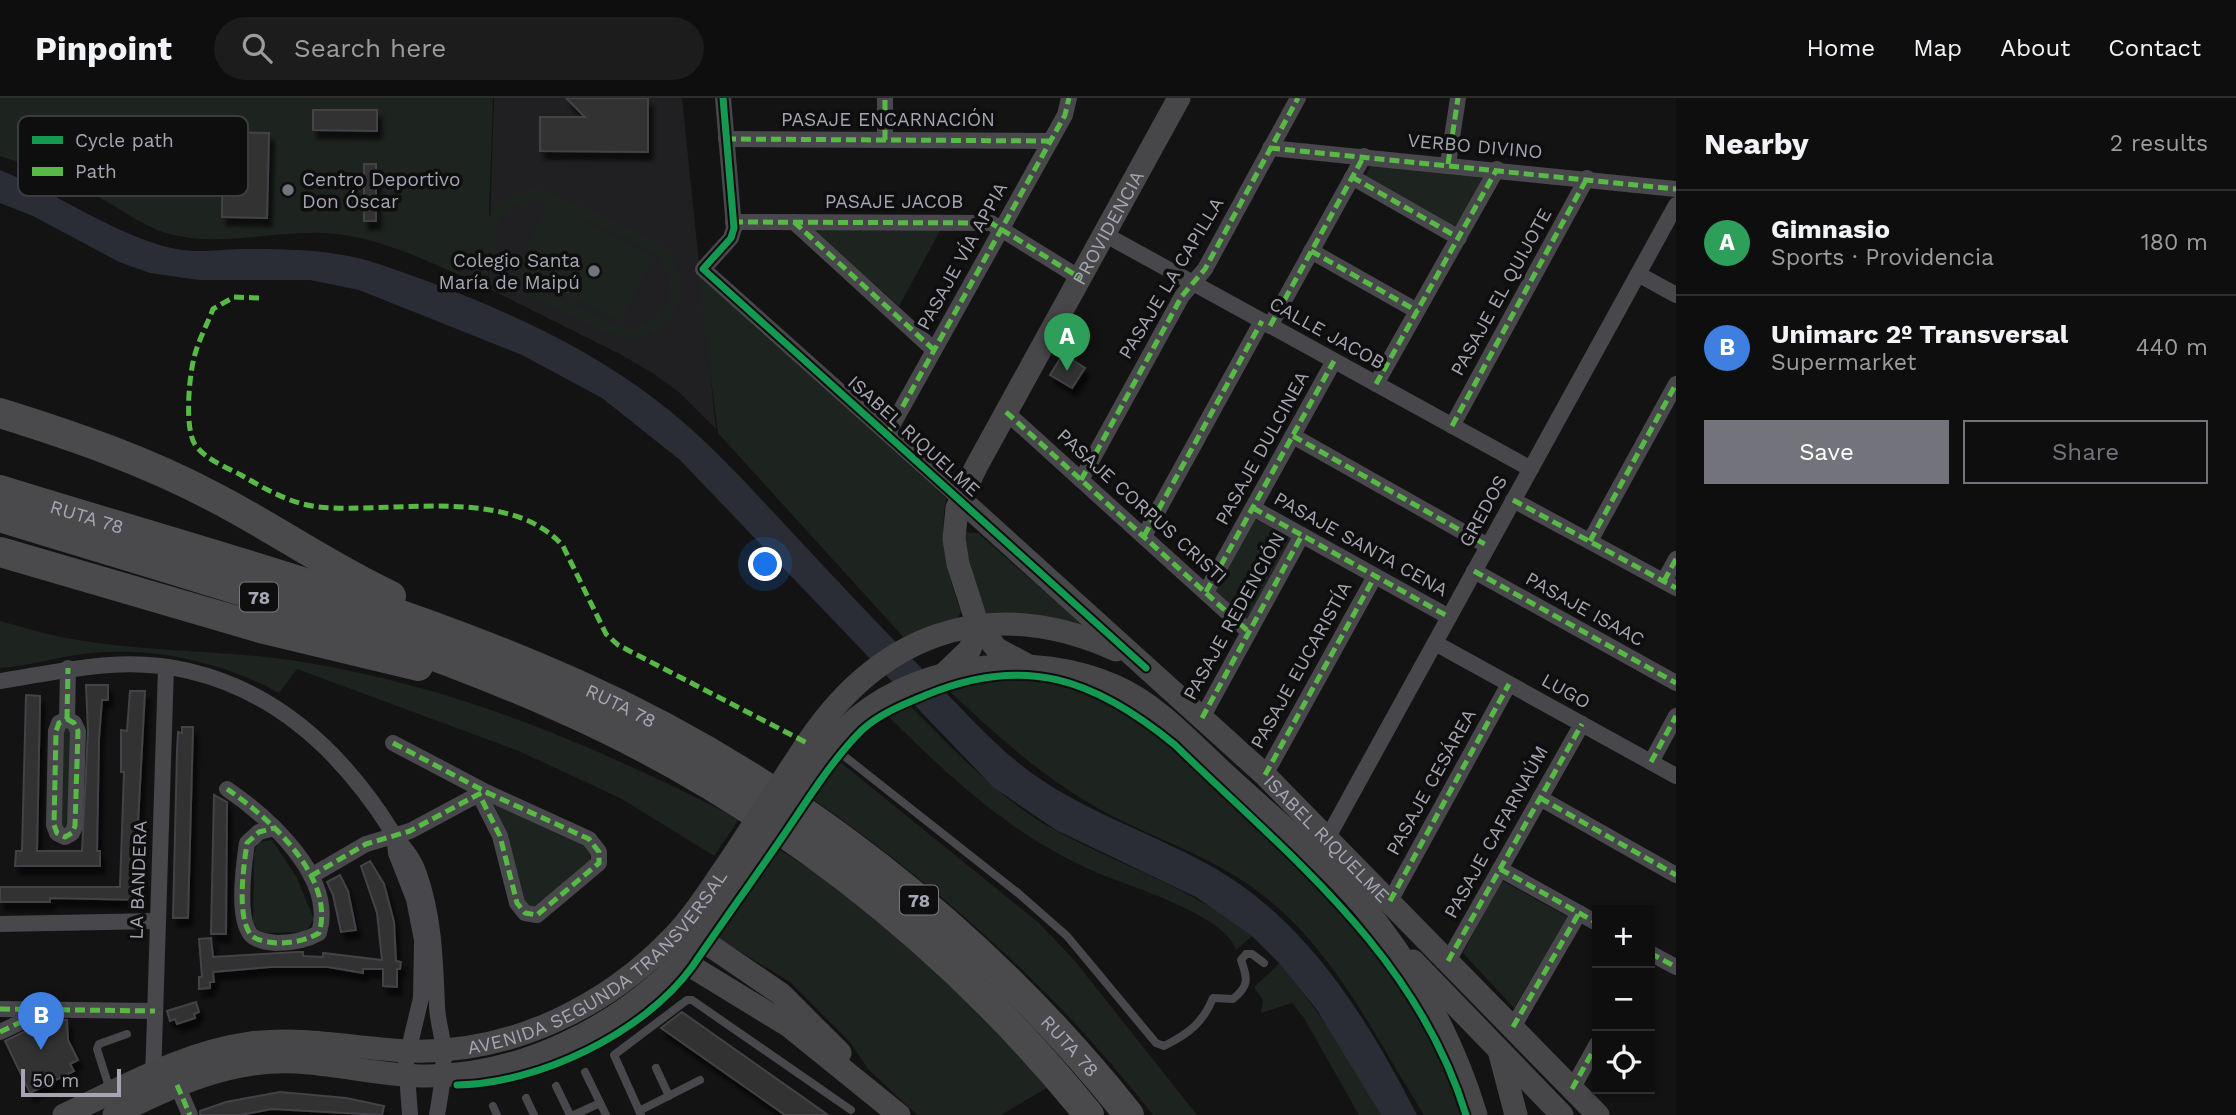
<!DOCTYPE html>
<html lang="en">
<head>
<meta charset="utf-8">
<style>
  body { margin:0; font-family:"Work Sans",sans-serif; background:#1c1c1d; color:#f1f3f6 }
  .controls { position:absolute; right:21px; bottom:21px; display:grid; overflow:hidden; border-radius:0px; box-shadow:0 2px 5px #0004 }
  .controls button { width:63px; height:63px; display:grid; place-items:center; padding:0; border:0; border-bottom:2px solid #2e2e2f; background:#0e0e0f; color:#f1f3f6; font:35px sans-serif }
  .scale { position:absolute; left:21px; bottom:18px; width:100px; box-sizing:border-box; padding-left:7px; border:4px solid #a5a6b3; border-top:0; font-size:19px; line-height:24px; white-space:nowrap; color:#a5a6b3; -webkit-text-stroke:5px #0e0e0f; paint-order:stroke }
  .you { position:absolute; left:766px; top:467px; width:24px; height:24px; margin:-18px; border:5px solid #fff; border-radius:50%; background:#1a73e8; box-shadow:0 0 0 10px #1a73e833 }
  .badge { display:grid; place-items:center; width:46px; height:46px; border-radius:50%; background:#72737b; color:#fff; font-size:23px; font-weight:700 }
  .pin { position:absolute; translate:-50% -58px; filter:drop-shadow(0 2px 4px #0008) }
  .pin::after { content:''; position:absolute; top:37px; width:24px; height:21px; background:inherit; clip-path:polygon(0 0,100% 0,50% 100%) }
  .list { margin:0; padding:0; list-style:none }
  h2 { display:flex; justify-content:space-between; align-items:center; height:91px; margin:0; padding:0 28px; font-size:30px }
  h2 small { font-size:23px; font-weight:400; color:#9b9c9e }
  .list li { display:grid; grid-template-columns:46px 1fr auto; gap:21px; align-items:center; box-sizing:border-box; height:105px; padding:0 28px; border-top:2px solid #2e2e2f }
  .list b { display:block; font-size:26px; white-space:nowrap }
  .list p { margin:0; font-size:23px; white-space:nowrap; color:#9b9c9e }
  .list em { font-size:23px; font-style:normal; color:#9b9c9e }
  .actions { display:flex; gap:14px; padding:21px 28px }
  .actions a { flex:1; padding:16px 0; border:2px solid #72737b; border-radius:0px; text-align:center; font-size:24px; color:#72737b }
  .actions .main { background:#72737b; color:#fff }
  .icon { flex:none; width:38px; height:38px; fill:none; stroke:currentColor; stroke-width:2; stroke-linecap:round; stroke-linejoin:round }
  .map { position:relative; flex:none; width:1676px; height:1017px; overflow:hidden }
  header { display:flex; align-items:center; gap:42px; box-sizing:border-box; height:98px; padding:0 35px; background:#0e0e0f; border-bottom:2px solid #2e2e2f }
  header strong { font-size:33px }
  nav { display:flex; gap:38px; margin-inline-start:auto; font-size:24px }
  .search { width:490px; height:63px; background:#1c1c1d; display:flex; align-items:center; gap:18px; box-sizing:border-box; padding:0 24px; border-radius:38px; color:#9b9c9e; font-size:26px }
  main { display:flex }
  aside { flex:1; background:#0e0e0f }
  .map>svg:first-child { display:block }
</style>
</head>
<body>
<header>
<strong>Pinpoint</strong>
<div class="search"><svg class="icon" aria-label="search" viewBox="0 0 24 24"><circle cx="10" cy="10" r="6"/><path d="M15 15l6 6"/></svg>Search here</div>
<nav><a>Home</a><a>Map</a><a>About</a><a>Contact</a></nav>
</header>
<main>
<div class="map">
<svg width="1676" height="1017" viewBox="0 0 1676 1017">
  <defs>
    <filter id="shadow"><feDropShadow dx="4.5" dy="8" stdDeviation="2" flood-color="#0009"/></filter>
  </defs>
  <rect width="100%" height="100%" fill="#131314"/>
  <polygon fill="#202022" points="494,0 682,0 716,331 680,295 654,276 620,256 488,190"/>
  <g fill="#1d231f" fill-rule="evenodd">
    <path d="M 0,0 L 493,0 L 489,119 C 500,105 517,88 538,91 C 549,92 648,138 659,146 C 666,151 672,159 676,167 C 693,199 666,239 631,240 C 615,241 601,232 586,225 C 555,209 506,195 489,163 L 487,189 C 434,167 380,137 322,135 C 268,133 216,151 163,134 C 141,126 123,113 102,101 C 71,83 34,69 0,58 ZM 536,102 L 547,107 L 516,173 L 622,224 L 653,158 L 556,111 C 579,121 640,142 657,158 C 681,183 668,228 631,229 C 619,230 608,223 597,218 C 563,201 478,176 499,127 C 505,111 520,104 536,102 Z"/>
    <polygon points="1371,68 1488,76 1456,131 1365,78"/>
    <polygon points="809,128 942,129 899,208"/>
    <path d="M 697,175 L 946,400 C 939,442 947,474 961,514 L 955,523 L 906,542 L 718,335 Z"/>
    <polygon points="1251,419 1293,441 1248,524 1211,491"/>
    <path d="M 965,434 L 978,435 L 1087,531 L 988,517 C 967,494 966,463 965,434 Z"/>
    <path d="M 0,523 C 20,528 41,535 61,539 C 141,555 223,551 303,564 C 462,590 597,649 739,721 L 714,758 L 622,701 L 519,653 L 297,571 L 279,595 C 223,564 155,549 91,555 C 60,558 30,568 0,570 Z"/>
    <path d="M 1015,575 C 1053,582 1087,588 1121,607 C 1166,631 1203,672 1239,706 C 1292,757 1351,808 1394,868 C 1425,912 1446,966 1464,1017 L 1424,1017 C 1377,942 1336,855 1265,799 C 1216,759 1156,742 1101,712 C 1042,679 992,634 943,587 Z"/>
    <path d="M 898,596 C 948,644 993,698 1055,732 C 1123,769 1189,788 1252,838 L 1236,852 C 1227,818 1132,789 1100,776 C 1013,740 946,676 880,610 Z"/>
    <polygon points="62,630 72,630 69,729 59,729"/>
    <path d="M 834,659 L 1039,825 L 1075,863 L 1197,1017 L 1153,1017 C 1056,892 937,787 807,697 Z"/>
    <polygon points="502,704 583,745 591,756 589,766 532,810 524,803 506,732 494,707"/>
    <polygon points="272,742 297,780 314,821 306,834 261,835 253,825 254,756 258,744"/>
    <path d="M 778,751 C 881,810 968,903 1050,988 L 1001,1017 L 917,1017 L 868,971 L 850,944 L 790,884 L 716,839 Z"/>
    <polygon points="1501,782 1568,819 1514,910 1463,855"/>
    <polygon points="1280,865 1336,939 1381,1017 1359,1017 1304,920 1292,905 1261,915 1263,902 1254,889"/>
  </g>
  <path fill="#2a2d36" d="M 0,72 C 57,95 117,139 176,151 C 197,155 219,152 240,151 C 288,151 333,151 379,166 C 475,199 574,239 656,302 C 705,339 747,386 789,431 C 839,485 889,538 941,590 C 967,616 992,644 1021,667 C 1078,712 1146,732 1209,767 C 1307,821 1367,920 1417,1017 L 1381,1017 L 1317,912 L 1279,865 L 1252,838 L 1196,799 L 1056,732 L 993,689 L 680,362 L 602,300 L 522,257 L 359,192 L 310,182 L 199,182 L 150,175 L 119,164 L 33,118 L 0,105 Z"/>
  <g fill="#313133" stroke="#434347" stroke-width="2" filter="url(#shadow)">
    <polygon points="566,0 648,0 648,54 540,53 540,19 585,19"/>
    <polygon points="313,12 377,12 377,33 313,32"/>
    <polygon points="223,34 269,35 267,120 222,119"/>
    <rect x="364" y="66" width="12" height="57"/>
    <polygon points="1063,256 1085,270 1072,290 1050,277"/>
    <polygon points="86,587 108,587 108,602 102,602 99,641 97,753 100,753 100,768 15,768 16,753 22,753 26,597 40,598 40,604 37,753 82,753 88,633"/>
    <polygon points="130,593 145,593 135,782 142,782 142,802 50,800 50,804 0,804 0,789 120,789 124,674 121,674 121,632 127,633"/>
    <polygon points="182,629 193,629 188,820 173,820 177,653 178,634 182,635"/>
    <polygon points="214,697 227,704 226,836 211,836"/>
    <polygon points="370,763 384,786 394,824 396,863 401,864 400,871 397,871 397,889 383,888 383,871 363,871 363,875 328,869 270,869 213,874 214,884 210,884 210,890 199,891 199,879 202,879 199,841 211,840 213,859 297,854 303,854 303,858 323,859 323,855 382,862 377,815 361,768"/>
    <polygon points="340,777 348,793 356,832 341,834 333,797 327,784"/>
    <polygon points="196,904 199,914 194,916 195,920 177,926 175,921 170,923 167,913"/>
    <polygon points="682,914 828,1017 785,1017 661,930"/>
    <polygon points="48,922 67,922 68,942 78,962 70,966 74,973 30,995 5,943"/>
    <polygon points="280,994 346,1000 384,1008 382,1017 272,1011 240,1017 200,1017 200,1013 226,1004"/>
  </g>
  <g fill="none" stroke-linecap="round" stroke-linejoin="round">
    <g stroke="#48484c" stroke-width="8">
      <path d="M 834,650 L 1018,795 L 1067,838 L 1156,945 L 1164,948 C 1188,936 1203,925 1213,900 L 1233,901 C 1249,888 1248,881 1241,862 L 1246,856 L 1252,856 L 1264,865"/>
      <polyline points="656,970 669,998"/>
      <polyline points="585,974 606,1017"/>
      <polyline points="556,988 570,1017"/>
      <polyline points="110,992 97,951 99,946 127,936"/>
      <polyline points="526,1000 534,1017"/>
      <polyline points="493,1008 497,1017"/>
      <polyline points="639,1013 700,982"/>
      <polyline points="574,1017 600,1005"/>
      <polyline points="641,1017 614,957 687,902 692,902 851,1012"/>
    </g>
    <g stroke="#48484c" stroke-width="16">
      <polyline points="723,0 734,130 731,140 703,171 960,401"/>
      <polyline points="726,41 1050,43"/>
      <polyline points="885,42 885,0"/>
      <polyline points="1270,50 1676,91"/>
      <polyline points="1448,66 1458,0"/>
      <polyline points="1352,79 1459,140"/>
      <polyline points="733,124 991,125 1080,180"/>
      <polyline points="794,124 934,252"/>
      <polyline points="1104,136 1531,371"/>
      <polyline points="1311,153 1417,213"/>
      <polyline points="1638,176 1676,197"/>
      <polyline points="1270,228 1364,58"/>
      <polyline points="1376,286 1497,71"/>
      <polyline points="1006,314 1249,534"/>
      <polyline points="1452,328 1587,80"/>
      <polyline points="888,335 1065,17 1069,0"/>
      <polyline points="1293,338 1488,448"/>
      <polyline points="1081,382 1182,198 1205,171 1298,0"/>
      <polyline points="1513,402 1676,490"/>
      <polyline points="1253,410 1449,519"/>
      <polyline points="1144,438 1262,223"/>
      <polyline points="1590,443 1676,286"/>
      <polyline points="1474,473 1676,585"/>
      <polyline points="1664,483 1676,461"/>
      <polyline points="1206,494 1334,263"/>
      <polyline points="1435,545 1676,678"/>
      <path d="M 0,583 C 64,573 124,557 189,573 C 279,594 343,656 391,732 C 401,748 413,757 419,776 C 434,819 435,861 437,907 C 437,921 442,934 443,949 C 445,971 441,995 437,1017"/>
      <polyline points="1202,620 1302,437"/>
      <polygon points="67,621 74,625 78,633 75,728 72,735 65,739 57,735 54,727 56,633 59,625"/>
      <polyline points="67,621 68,570"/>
      <polyline points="393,645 488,695"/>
      <polyline points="1651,664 1676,618"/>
      <polyline points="1265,677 1375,478"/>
      <path d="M 227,691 C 268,719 336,779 319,835 C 305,843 292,845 276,845 C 268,844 257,843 251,837 C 236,819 244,766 247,745 L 259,734 L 274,730"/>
      <polyline points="1540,700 1676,777"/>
      <polyline points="394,736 396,755 414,801 422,842 421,900 406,963 410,1017"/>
      <polyline points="1328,739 1676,107"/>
      <polyline points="1500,771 1597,825"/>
      <polyline points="311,778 366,746 410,733 479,696 488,695 589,741 599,754 599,765 537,817 525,815 517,805 500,738 479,696"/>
      <polyline points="1390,803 1509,586"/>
      <polyline points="0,826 157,823"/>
      <polyline points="1650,855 1676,869"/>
      <polyline points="1448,863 1582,626"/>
      <polyline points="0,911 155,913"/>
      <polyline points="1513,929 1579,815"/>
      <polyline points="0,934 42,914"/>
      <polyline points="153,982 166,569"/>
      <polyline points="177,987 190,1017"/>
      <polyline points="1572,991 1597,946"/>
    </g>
    <g stroke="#47474a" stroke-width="23">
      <path id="s1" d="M 960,401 L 1265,677 L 1598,1017"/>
      <path id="s2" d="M 1027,567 L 997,551 L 978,528 L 958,466 L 954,441 L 957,410 L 976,369 L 1179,0"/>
      <polyline points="944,576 970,551 978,528"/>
      <path d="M 800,656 C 874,538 985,493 1116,552"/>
      <path d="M 816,666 C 829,649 842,633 858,619 C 926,563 1035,553 1115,588 C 1158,607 1191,645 1226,677 C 1276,723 1340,775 1380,829 C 1422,884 1456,951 1476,1017"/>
      <polyline points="699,840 781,896 840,955"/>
      <polyline points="681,862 789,928 899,1017"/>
      <polyline points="1413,863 1562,1017"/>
      <polyline points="1500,956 1516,1017"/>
      <path id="s3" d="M 64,1017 C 124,989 184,954 251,945 C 305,938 357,951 410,953 C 511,956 607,909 675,837 C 696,815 712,788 729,764"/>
      <path d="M 114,1017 C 171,988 229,961 295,964 C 339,966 382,978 426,978 C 520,978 617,930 681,863 C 706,836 724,802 744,771"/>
    </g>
    <g stroke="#4a4a4d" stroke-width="30">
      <path d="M 0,315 C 74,338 146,363 214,399 C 274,430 329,469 391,498"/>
      <path id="s4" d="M 0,392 C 193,452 391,503 576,586 C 790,682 983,833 1129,1017"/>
      <path d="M 0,419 C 188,477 379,529 560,609 C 764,699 949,843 1089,1017"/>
      <polyline points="0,454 264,531 418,568"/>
    </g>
    <g stroke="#47474a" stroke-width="23">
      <polyline points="729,764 800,656"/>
      <polyline points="744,771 816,666"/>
    </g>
    <g stroke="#58b947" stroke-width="5" stroke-dasharray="10 5" stroke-linecap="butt">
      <polyline points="726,41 1050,43"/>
      <polyline points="885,42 885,0"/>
      <polyline points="1270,50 1676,91"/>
      <polyline points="1448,66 1458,0"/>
      <polyline points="1352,79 1459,140"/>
      <polyline points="733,124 991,125 1080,180"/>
      <polyline points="794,124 934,252"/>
      <polyline points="1311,153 1417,213"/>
      <path d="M 259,200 L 234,199 L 213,211 C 207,227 198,243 194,260 C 189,279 184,333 196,348 C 207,362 226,369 241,377 C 265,391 291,406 319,409 C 392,416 510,387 563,448 L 606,536 L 618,547 L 807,645"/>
      <polyline points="1270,228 1364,58"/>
      <polyline points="1376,286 1497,71"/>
      <polyline points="1006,314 1249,534"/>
      <polyline points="1452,328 1587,80"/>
      <polyline points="888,335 1065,17 1069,0"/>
      <polyline points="1293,338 1488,448"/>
      <polyline points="1081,382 1182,198 1205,171 1298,0"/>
      <polyline points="1513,402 1676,490"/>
      <polyline points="1253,410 1449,519"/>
      <polyline points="1144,438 1262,223"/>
      <polyline points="1590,443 1676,286"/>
      <polyline points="1474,473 1676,585"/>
      <polyline points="1664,483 1676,461"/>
      <polyline points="1206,494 1334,263"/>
      <polyline points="1202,620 1302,437"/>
      <polygon points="67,621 74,625 78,633 75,728 72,735 65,739 57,735 54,727 56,633 59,625"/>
      <polyline points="67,621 68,570"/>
      <polyline points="393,645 488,695"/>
      <polyline points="1651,664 1676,618"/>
      <polyline points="1265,677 1375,478"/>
      <path d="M 227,691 C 268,719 336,779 319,835 C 305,843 292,845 276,845 C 268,844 257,843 251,837 C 236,819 244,766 247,745 L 259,734 L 274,730"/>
      <polyline points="1540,700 1676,777"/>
      <polyline points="1500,771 1597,825"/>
      <polyline points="311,778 366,746 410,733 479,696 488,695 589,741 599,754 599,765 537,817 525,815 517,805 500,738 479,696"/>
      <polyline points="1390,803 1509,586"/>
      <polyline points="1650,855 1676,869"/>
      <polyline points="1448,863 1582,626"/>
      <polyline points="0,911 155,913"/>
      <polyline points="1513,929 1579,815"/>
      <polyline points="0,934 44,913"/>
      <polyline points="177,987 190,1017"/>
      <polyline points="1572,991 1597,946"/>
    </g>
    <defs>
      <g id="cycleway">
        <polyline points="723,0 734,130 731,140 703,171 1146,570"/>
        <path d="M 457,987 C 538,986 644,935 692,869 C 722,825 753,782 783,738 C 807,703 831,663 862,632 C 879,616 904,606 926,597 C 1025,556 1095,581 1175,647 C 1290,759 1417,857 1466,1017"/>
      </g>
    </defs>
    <use href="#cycleway" stroke="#0e0e0f" stroke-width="11"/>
    <use href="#cycleway" stroke="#139951" stroke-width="7"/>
  </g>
  <g fill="#72737b" stroke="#0e0e0f" stroke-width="2.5">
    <circle cx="288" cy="92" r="7"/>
    <circle cx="594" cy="173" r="7"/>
  </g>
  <g text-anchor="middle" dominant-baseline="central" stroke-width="7" stroke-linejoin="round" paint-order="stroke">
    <g fill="#0e0e0f" stroke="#787882" stroke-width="2">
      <rect x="240" y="484.5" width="38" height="29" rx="5"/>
      <rect x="900" y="787.5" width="38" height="29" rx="5"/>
    </g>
    <g font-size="18" font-weight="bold" fill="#a5a6b3">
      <text x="259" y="499">78</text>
      <text x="919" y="802">78</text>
    </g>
    <g font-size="19" fill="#a5a6b3" stroke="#0e0e0f">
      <text x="888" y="21">PASAJE ENCARNACIÓN</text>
      <text transform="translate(1475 48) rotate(5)">VERBO DIVINO</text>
      <text x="894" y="103">PASAJE JACOB</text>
      <text stroke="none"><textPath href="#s2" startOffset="504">PROVIDENCIA</textPath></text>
      <text transform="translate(962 158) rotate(-61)">PASAJE VÍA APPIA</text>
      <text transform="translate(1171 180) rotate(-59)">PASAJE LA CAPILLA</text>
      <text transform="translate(1501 194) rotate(-61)">PASAJE EL QUIJOTE</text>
      <text transform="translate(1327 235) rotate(29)">CALLE JACOB</text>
      <text transform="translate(914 338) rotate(42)">ISABEL RIQUELME</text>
      <text transform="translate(1262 350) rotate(-61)">PASAJE DULCINEA</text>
      <text transform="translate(1142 408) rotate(42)">PASAJE CORPUS CRISTI</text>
      <text transform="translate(1483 413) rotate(-61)">GREDOS</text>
      <text stroke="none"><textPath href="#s4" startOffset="91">RUTA 78</textPath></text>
      <text transform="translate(1361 446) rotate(29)">PASAJE SANTA CENA</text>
      <text transform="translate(1585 511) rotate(29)">PASAJE ISAAC</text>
      <text transform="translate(1234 518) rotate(-61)">PASAJE REDENCIÓN</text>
      <text transform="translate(1301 567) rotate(-61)">PASAJE EUCARISTÍA</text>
      <text transform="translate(1566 593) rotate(29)">LUGO</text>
      <text stroke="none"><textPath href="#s4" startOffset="658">RUTA 78</textPath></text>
      <text transform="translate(1431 684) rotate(-61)">PASAJE CESÁREA</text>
      <text transform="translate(1496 734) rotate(-61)">PASAJE CAFARNAÚM</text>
      <text stroke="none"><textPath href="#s1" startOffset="500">ISABEL RIQUELME</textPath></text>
      <text transform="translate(138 782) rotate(-88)">LA BANDERA</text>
      <text stroke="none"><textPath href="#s3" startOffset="578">AVENIDA SEGUNDA TRANSVERSAL</textPath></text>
      <text stroke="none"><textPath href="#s4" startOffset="1225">RUTA 78</textPath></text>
    </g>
    <g font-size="19" fill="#a5a6b3" stroke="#0e0e0f" text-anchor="start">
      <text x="302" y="81">Centro Deportivo<tspan x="302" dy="22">Don Óscar</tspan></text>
      <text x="580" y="162" text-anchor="end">Colegio Santa<tspan x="580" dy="22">María de Maipú</tspan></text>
    </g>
  </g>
  <rect x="18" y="18" width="230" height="80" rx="10" fill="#0e0e0f" stroke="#3b3c40" stroke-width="2"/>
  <rect x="32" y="38" width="31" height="8" fill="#139951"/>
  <rect x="32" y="69" width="31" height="9" fill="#58b947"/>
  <g font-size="19" fill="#a5a6b3">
    <text x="75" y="49">Cycle path</text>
    <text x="75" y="80">Path</text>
  </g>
</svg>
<div class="controls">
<button>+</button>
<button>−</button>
<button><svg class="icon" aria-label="locate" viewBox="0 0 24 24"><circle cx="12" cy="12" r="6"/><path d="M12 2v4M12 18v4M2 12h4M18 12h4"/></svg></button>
</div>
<div class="scale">50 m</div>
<div class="you"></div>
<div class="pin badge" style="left:1067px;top:273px;background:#2e9e5b">A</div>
<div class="pin badge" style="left:41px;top:952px;background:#3f7fe0">B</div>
</div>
<aside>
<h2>Nearby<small>2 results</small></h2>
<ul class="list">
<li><span class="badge" style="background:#2e9e5b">A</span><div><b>Gimnasio</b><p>Sports · Providencia</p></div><em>180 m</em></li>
<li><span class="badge" style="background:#3f7fe0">B</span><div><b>Unimarc 2º Transversal</b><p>Supermarket</p></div><em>440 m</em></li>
</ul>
<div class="actions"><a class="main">Save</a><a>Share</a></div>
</aside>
</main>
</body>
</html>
